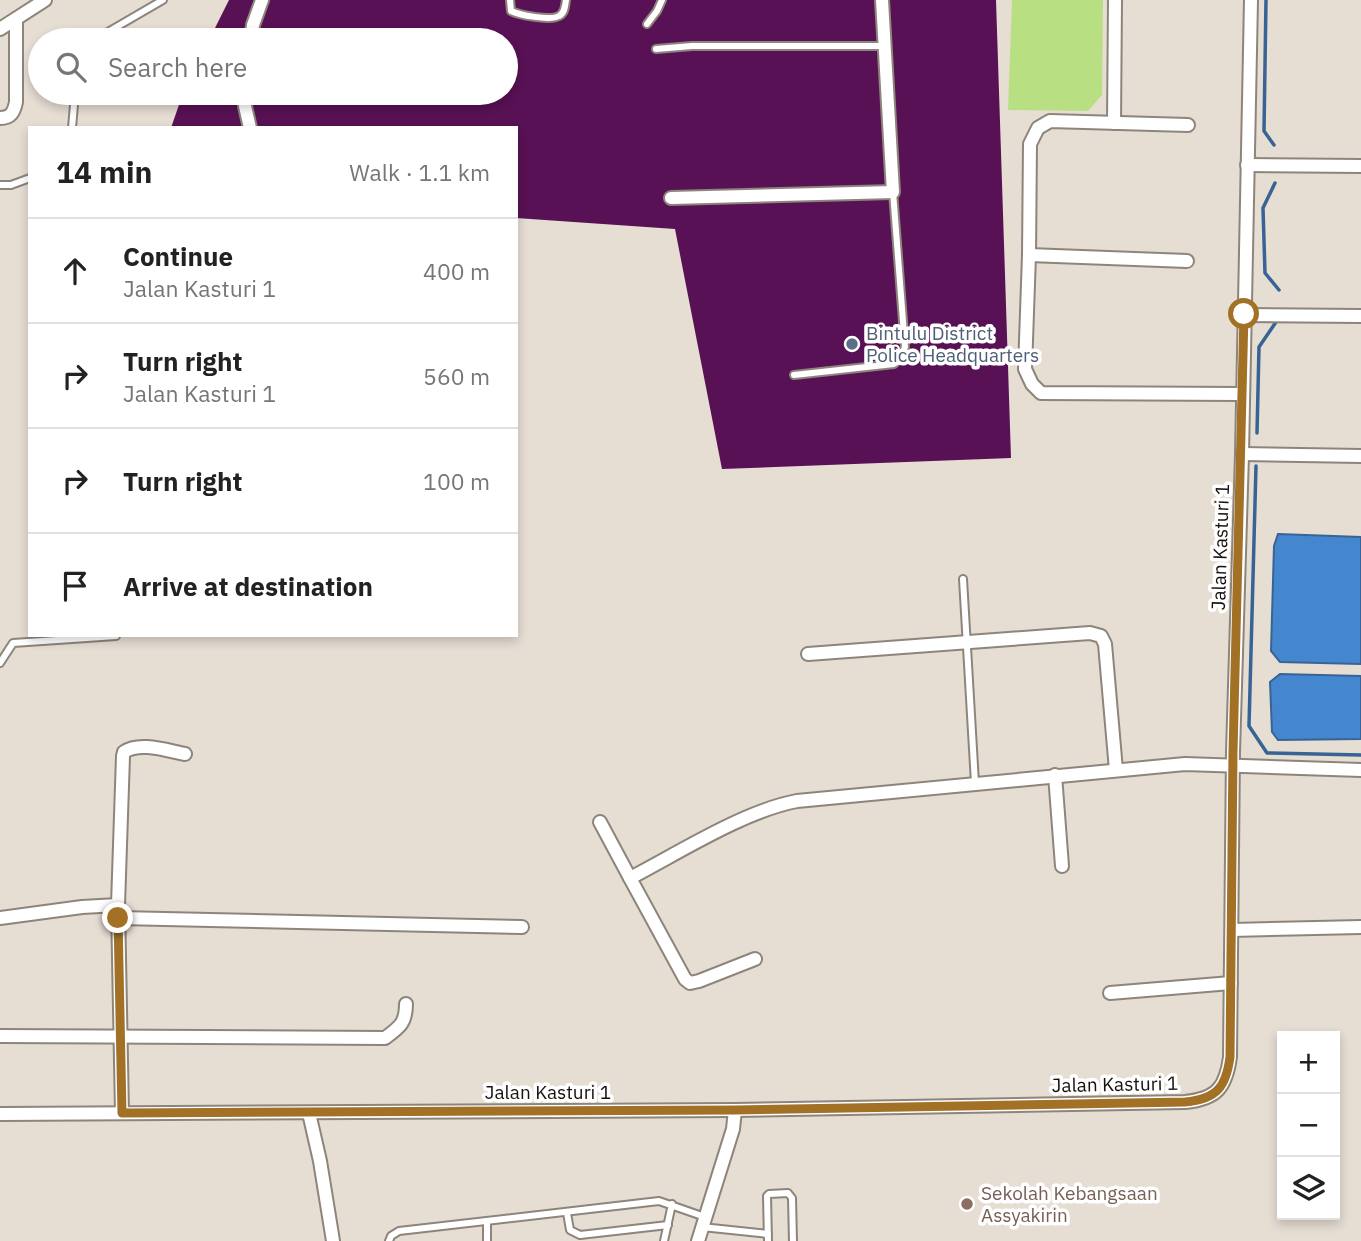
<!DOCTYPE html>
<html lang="en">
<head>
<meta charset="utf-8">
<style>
  body { margin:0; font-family:"IBM Plex Sans",sans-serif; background:#f2f2f2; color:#222 }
  .controls { position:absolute; right:21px; bottom:21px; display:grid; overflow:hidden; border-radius:0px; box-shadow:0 4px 10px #0003 }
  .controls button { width:63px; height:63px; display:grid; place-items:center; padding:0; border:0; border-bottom:2px solid #e0e0e0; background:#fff; color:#222; font:35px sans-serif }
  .stop { position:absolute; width:21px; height:21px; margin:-16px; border:5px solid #a27126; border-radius:50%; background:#fff }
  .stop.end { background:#a27126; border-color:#fff; box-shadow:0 2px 7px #0008 }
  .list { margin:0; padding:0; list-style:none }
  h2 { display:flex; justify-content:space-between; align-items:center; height:91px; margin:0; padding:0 28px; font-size:30px }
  h2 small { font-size:23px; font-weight:400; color:#767676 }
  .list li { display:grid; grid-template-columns:46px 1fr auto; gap:21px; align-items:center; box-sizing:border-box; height:105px; padding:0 28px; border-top:2px solid #e0e0e0 }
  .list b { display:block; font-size:26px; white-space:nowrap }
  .list p { margin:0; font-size:23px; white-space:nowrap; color:#767676 }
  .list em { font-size:23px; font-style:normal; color:#767676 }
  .icon { flex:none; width:38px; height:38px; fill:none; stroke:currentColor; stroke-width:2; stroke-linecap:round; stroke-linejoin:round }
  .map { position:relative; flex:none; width:1361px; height:1241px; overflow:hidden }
  .search { position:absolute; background:#fff; box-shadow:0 4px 10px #0003; left:28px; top:28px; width:490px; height:77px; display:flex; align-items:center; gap:18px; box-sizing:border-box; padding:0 24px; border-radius:38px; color:#767676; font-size:26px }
  .panel { position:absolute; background:#fff; box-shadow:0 4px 10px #0003; left:28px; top:126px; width:490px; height:511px; border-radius:0px }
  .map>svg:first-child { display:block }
</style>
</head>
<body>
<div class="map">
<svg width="1361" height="1241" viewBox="0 0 1361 1241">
  <rect width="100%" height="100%" fill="#e6ddd3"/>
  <polygon fill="#b9df83" points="1012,0 1103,0 1102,95 1088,111 1008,110"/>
  <g fill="#4587cf" stroke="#376495" stroke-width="2">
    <polygon points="1278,534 1361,537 1361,664 1280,662 1271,651 1274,546"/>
    <polygon points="1280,674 1361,676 1361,739 1278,740 1272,732 1270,682"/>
  </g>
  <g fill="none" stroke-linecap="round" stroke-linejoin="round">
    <g stroke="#376495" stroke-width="3.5">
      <polyline points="1266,0 1264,131 1274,145"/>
      <polyline points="1275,183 1263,208 1265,273 1279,290"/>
      <polyline points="1257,433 1259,347 1278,319"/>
      <polyline points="1256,466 1249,726 1267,753 1361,755"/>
    </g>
  </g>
  <polygon fill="#581154" points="229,0 996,0 1011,458 722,469 675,229 516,218 516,128 171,128 183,93 506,93 506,40 209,40"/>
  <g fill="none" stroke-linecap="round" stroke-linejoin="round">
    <defs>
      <g id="service">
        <path d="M 510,0 L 511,11 C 519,15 550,21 559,16 C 565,13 565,6 566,0"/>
        <polyline points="647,24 657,11 662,0"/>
        <polyline points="94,40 163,0"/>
        <polyline points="656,49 692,46 883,46"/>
        <polyline points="72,128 75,93"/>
        <polyline points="0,185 11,185 30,178"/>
        <polyline points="794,375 894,364 901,357 905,347 893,192"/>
        <polyline points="963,579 975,783"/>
        <polyline points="0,663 13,643 116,636"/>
        <polyline points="567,1213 570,1230 580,1235 668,1225"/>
        <polyline points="487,1222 487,1241"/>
        <polyline points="702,1227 768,1234"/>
        <polyline points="389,1241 391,1236 399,1231 659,1201 705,1217"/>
        <polyline points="664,1241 672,1204"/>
        <polyline points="768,1241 767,1196 769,1194 788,1193 792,1198 793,1241"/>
      </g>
      <g id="minor">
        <polyline points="0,29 45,0"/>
        <polyline points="251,40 253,25 262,0"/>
        <polyline points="245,93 245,106 250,128"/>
        <path d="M 0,118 C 11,118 14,112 16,102 L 16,19"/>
        <polyline points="1114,123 1115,0"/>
        <polyline points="1188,125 1050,121 1038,128 1030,144 1029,255 1025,369 1032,384 1041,393 1242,394"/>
        <polyline points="1247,165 1361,166"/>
        <polyline points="671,198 893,192 882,0"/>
        <polyline points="1029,255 1187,261"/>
        <polyline points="1244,315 1361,316"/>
        <polyline points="1242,454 1361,456"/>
        <polyline points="808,654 1090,633 1101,636 1105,644 1116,770"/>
        <polyline points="1055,775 1062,866"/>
        <polyline points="600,822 630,878"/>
        <polyline points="0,918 82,907 118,905"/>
        <polyline points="119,918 522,927"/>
        <polyline points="1232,930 1361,927"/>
        <path d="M 755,959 L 699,981 L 690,983 L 685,979 L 630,878 C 680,852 744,811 797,801 L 1185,764 L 1361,770"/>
        <polyline points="1110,993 1231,983"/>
        <path d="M 0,1036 L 385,1038 C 400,1027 406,1023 406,1004"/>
        <path d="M 122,1113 L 118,905 L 123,756 L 124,752 C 140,741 168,751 185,754"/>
        <polyline points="309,1113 320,1161 333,1241"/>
        <path d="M 0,1114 L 735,1110 L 1185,1102 C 1217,1099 1226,1087 1230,1057 L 1233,752 L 1242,454 L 1251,0"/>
        <polyline points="698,1241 733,1129 735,1110"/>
      </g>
    </defs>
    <use href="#service" stroke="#8d857b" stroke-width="10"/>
    <use href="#minor" stroke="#8d857b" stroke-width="16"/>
    <use href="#service" stroke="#fff" stroke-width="6"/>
    <use href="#minor" stroke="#fff" stroke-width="12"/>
  </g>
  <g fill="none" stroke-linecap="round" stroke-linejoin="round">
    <path stroke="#a27126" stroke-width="9" d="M 118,918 L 122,1113 L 735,1110 L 1185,1102 C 1217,1099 1226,1087 1230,1057 L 1233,752 L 1244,314"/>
  </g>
  <circle fill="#5c6f8a" stroke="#fff" stroke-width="2.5" cx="852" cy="344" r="7"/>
  <circle fill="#8d6e63" stroke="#fff" stroke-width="2.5" cx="967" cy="1204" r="7"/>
  <g text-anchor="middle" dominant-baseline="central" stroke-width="7" stroke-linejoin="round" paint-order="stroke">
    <g font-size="19" fill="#4e5e75" stroke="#fff" text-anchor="start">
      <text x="866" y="333">Bintulu District<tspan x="866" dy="22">Police Headquarters</tspan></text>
    </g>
    <g font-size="19" fill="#15120e" stroke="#fff">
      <text transform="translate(1220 547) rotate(-88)">Jalan Kasturi 1</text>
      <text transform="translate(1115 1084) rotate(-1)">Jalan Kasturi 1</text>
      <text x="548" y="1092">Jalan Kasturi 1</text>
    </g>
    <g font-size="19" fill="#785e54" stroke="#fff" text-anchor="start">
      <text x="981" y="1193">Sekolah Kebangsaan<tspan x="981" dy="22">Assyakirin</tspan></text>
    </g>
  </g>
</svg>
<div class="controls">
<button>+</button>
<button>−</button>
<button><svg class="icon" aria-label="layers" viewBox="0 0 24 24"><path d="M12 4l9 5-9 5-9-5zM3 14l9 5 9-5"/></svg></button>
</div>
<div class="stop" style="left:1244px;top:314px"></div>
<div class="stop end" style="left:118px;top:918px"></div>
<div class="search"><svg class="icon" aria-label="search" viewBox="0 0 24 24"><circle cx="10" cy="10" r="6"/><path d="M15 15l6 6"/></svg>Search here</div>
<section class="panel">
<h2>14 min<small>Walk · 1.1 km</small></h2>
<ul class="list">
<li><svg class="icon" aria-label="ahead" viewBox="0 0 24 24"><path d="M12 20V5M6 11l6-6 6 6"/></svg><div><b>Continue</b><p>Jalan Kasturi 1</p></div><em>400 m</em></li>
<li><svg class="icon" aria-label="right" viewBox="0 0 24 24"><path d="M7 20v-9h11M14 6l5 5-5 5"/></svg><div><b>Turn right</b><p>Jalan Kasturi 1</p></div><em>560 m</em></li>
<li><svg class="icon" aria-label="right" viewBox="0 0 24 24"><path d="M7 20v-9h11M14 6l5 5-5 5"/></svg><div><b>Turn right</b></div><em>100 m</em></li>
<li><svg class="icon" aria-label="arrive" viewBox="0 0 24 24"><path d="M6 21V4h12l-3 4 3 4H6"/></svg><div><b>Arrive at destination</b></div></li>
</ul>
</section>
</div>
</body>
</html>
